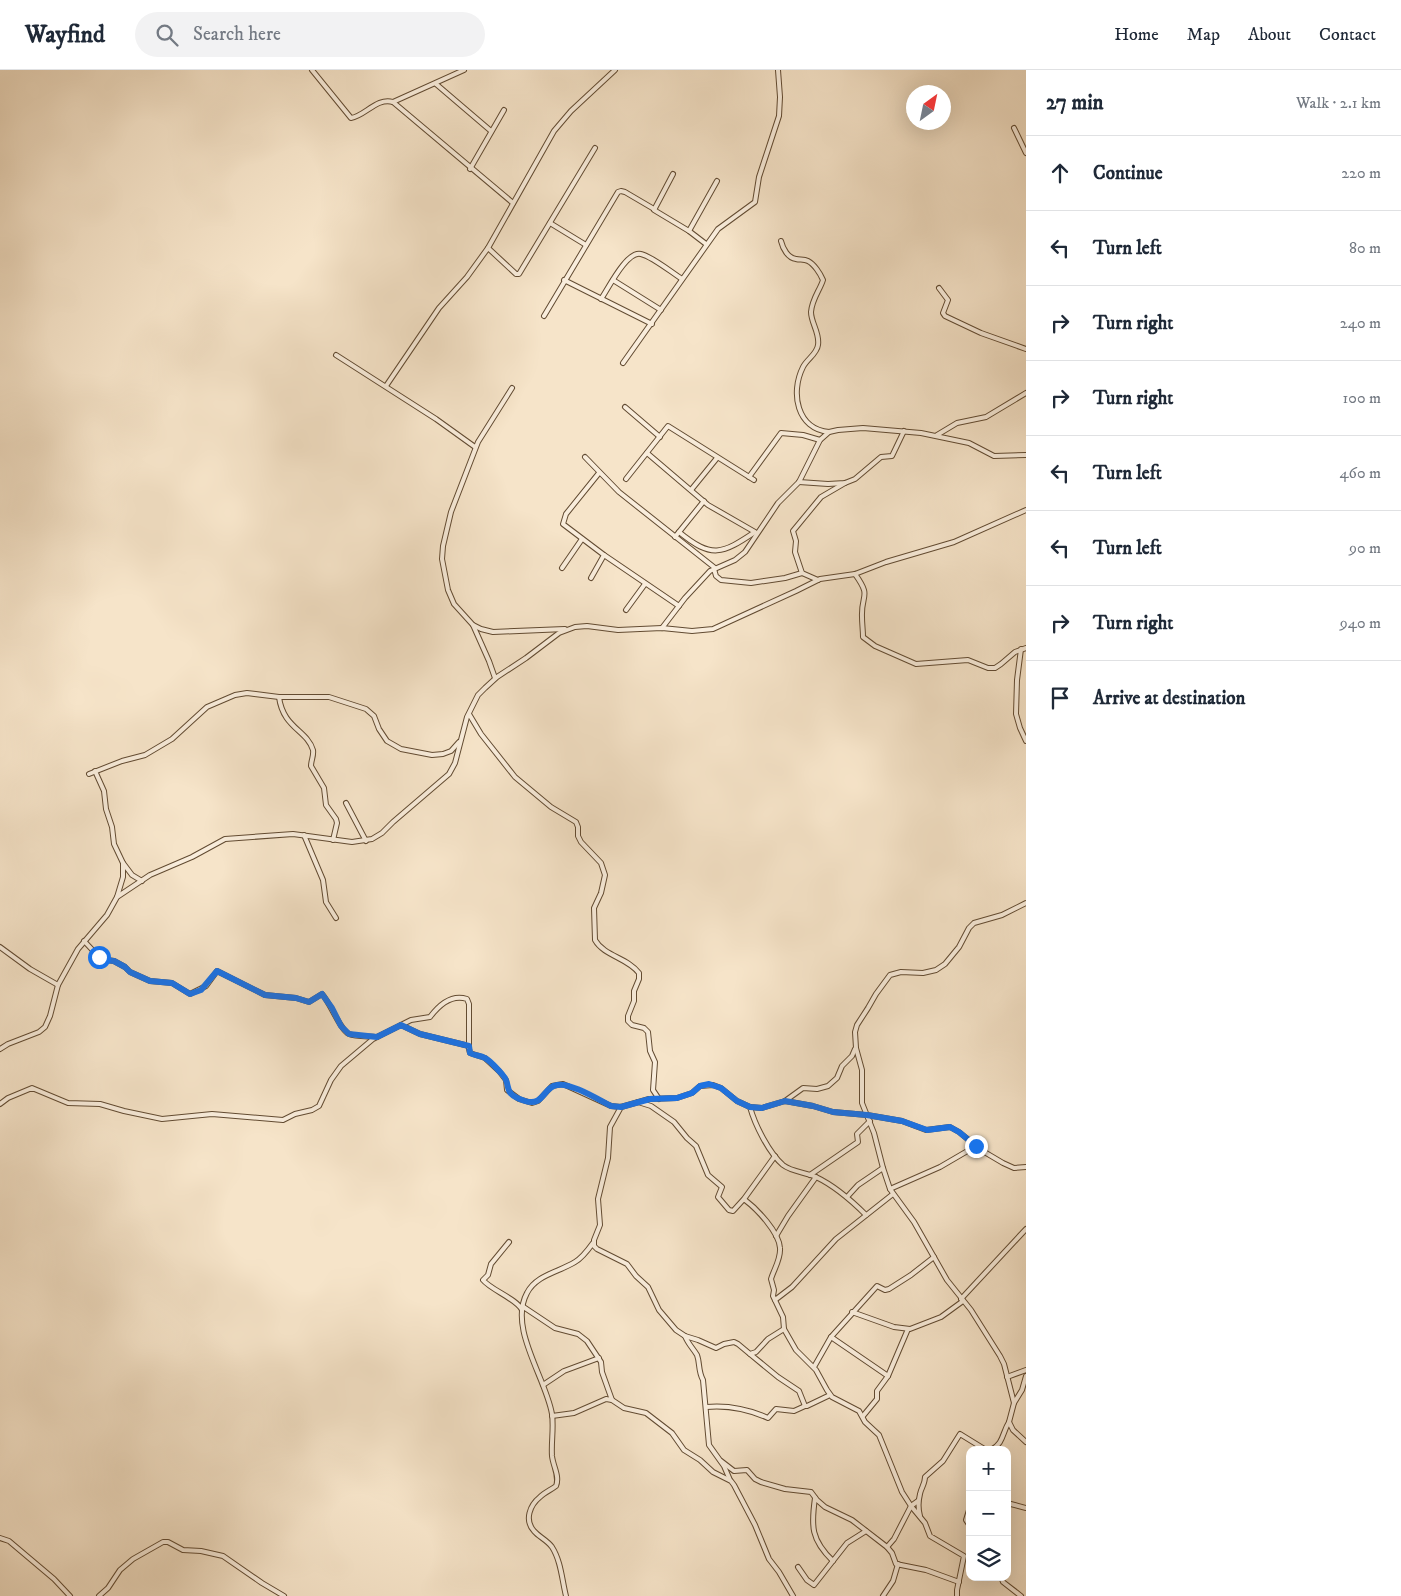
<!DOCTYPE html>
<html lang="en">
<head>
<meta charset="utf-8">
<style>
  body { margin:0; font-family:"IM FELL DW Pica",serif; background:#f2f2f3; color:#1f2937 }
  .controls { position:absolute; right:15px; bottom:15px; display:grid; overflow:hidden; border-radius:10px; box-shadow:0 5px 20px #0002 }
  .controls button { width:45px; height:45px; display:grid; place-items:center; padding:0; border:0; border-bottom:1px solid #e0e1e3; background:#fff; color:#1f2937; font:25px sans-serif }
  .compass { position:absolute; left:906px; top:15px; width:45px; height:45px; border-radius:50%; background:#fff; box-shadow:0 5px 20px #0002; rotate:33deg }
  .stop { position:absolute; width:15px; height:15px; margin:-11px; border:4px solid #1a73e8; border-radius:50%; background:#fff }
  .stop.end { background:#1a73e8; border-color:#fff; box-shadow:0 1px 5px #0008 }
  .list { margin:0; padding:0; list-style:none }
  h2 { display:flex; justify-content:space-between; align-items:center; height:65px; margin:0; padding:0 20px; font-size:21px }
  h2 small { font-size:16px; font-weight:400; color:#747a83 }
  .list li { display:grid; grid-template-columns:32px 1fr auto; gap:15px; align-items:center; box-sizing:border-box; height:75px; padding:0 20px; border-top:1px solid #e0e1e3 }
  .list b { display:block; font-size:19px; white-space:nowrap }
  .list em { font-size:16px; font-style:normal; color:#747a83 }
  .icon { flex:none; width:28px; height:28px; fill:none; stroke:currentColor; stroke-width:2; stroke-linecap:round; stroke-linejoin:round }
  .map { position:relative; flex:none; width:1026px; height:1526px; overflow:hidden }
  header { display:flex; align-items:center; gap:30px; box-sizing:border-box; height:70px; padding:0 25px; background:#fff; border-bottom:1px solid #e0e1e3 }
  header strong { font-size:24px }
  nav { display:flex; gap:28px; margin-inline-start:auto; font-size:18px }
  .search { width:350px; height:45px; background:#f2f2f3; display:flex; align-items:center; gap:12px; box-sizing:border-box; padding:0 18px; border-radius:28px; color:#747a83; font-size:19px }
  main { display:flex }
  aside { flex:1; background:#fff }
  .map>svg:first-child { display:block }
</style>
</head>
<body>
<header>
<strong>Wayfind</strong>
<div class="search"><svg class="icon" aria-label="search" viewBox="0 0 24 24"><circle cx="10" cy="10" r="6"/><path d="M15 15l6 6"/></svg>Search here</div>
<nav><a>Home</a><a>Map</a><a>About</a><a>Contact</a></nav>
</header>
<main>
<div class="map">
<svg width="1026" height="1526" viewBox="0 0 1026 1526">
  <rect width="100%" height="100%" fill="#f6e4c9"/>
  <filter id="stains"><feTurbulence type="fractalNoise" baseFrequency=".004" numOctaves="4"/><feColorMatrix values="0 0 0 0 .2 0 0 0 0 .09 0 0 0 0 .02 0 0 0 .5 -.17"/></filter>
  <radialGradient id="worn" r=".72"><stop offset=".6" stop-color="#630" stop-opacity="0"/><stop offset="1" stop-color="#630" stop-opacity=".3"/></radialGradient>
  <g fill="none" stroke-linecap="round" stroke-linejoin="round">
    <defs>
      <g id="minor">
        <path d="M 312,0 L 351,48 C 365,46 377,27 393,32 L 513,133"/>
        <polyline points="436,14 491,61"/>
        <polyline points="393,32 464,0"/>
        <polyline points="1014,58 1026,83"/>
        <polyline points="470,99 504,40"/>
        <polyline points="673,104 654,140 689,161 706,174"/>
        <polyline points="550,153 586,175"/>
        <polyline points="689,161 717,111"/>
        <path d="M 781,171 C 783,179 788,188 796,189 C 800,190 804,189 808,191 C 814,194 820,203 823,210 C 820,220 812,229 811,242 C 811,253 820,263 818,275 C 817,284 807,289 803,297 C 790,323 797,359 829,362"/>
        <polyline points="488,178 516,204 519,204 595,78"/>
        <polyline points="564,210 652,254"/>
        <polyline points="613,210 661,240"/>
        <polyline points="939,218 948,230 943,243 945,246 981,263 1026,279"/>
        <path d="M 601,229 C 608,219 627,180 641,184 C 653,187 671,202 682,209"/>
        <polyline points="544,246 618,122 621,121 625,122 654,139"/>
        <polyline points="336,285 436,349 475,377"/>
        <polyline points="623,293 718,159 755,132 759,107 779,46 780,27 778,0"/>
        <polyline points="386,316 439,238 467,207 488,178 554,61 571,41 615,0"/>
        <polyline points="512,318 478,372 451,442 443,476 442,489 448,520 454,534 473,555 481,559 493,562 565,559"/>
        <polyline points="625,337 660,367"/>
        <polyline points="937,365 957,353 986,347 1026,323"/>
        <path d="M 647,383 L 708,435 L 755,462 C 722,484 712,489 679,462"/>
        <polyline points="585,387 619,422 715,498"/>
        <polyline points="599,403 566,444 563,454 604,485 679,536"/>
        <polyline points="749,407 781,363 803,365 820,370"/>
        <polyline points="626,409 668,356 754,410"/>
        <polyline points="799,412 828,414 845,413 855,409 881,387 892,386 904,361"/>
        <polyline points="691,420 717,388"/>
        <polyline points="675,467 704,431"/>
        <polyline points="562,498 582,469"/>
        <polyline points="714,499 716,506 721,510 751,513 785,508 802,503"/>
        <path d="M 855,504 C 872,528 861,523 862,547 C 862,554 863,560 863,567 L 875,576 L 916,594 L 968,590 L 988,598 L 995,598 L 1001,594 L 1015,582 L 1026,578"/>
        <polyline points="591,508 604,485"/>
        <polyline points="818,510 802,503 795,482 796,471 793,461 821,427 845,413"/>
        <polyline points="626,540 645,514"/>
        <polyline points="473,555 489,591 495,608"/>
        <polyline points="662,558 685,528 710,501 735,490 745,482 778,433 799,412 820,370 829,362 838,360 863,358 921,363 969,373 994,386 1026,385"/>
        <polyline points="1021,579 1017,610 1016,644 1020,658 1026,671"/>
        <path d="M 279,627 C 283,658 307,660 313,680 C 314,686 311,690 311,696 L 324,718 L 326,735 L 336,749 L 337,753 L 333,770"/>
        <path d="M 469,644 L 481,664 L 515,707 L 551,737 L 576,752 L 578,757 L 578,766 L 581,772 L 601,793 L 605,805 L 601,823 L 594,838 L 595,870 C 604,886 628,888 639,903 L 639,909 L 634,921 L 634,931 L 628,946 L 628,951 L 632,955 L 644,958 L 648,962 L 650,981 L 655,992 L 653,1020 L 659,1029"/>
        <polyline points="95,701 104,721 106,739 112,757 114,774 123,793 123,807 117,827"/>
        <polyline points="89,704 122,691 145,685 172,669 207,637 235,625 247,623 279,627 329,627 366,639 374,646 379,659 387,671 401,679 432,685 443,684 451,681 459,672"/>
        <polyline points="346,733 366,771"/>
        <polyline points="304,765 323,810 326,832 336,848"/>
        <polyline points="123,793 132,805 142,811"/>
        <polyline points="1026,833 1002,845 974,853 969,858 959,877 945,894 936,900 923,903 901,902 890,905 876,924 868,938 857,955 855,962 856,978 862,1000 862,1033 874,1063 883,1098 890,1119 914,1152 947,1210 971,1240 1000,1286 1004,1294 1014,1333 1009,1352 1013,1360 1026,1372"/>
        <path d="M 84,871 L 101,889 L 114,891 L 125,897 L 130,902 L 150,911 L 172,913 L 190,924 L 206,916 L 217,901 L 265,925 L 296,928 L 309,932 L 322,924 C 331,934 340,960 349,964 C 356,967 369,966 377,967"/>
        <polyline points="0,877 30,899 58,915"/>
        <polyline points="401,955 420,964 469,976"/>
        <polyline points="0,979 8,974 39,962 45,957 50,946 58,915 78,879 107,845 117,827 150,805 192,787 225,769 293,764 352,772 372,769 382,763 393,752 449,704 455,693 467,647 478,625 485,618 497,607 526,588 559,563 575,557 587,556 618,560 662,558 692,561 713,559 796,521 820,509 855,504 886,492 954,472 1026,440"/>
        <polyline points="785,1031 803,1018 817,1019 828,1016 837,1008 842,996 852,986 855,979"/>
        <path d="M 638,1032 L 651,1036 L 674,1052 L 687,1068 L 696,1076 L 708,1105 L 722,1117 L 718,1127 L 729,1140 L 733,1141 L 743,1130 L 745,1130 C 757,1139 779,1162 780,1178 C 781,1189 774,1199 771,1209 L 774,1220 L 773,1226 L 783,1247 L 784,1259 L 796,1280 L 816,1300 L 827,1320 L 832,1327 L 859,1341 L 865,1352 L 879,1365 L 902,1422 L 911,1436 L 925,1453 L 930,1466 L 964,1486 L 957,1520 L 957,1526"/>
        <path d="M 0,1034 L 8,1028 L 32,1018 L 68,1033 L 100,1034 L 124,1041 L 162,1049 L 212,1044 L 283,1050 L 295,1044 L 312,1040 L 319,1036 L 331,1010 L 341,996 L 373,969 L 411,950 L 430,947 C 439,935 452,924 467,929 L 469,934 L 469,979 L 470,983 L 485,988 L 499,1001 L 506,1010 L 507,1020 L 519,1029 L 532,1033 L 538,1031 L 552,1016 L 563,1014 L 611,1036 L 621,1037 L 649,1029 L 677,1028 L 692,1023 L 700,1016 L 713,1015 L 721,1018 L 737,1031 L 750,1037 L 762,1038 L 785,1031 L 813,1036 L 833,1042 L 867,1045 L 902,1051 L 926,1060 L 950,1057 L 959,1062 L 981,1080 L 1003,1093 L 1014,1098 L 1026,1097"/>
        <polyline points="621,1037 610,1057 608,1088 598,1129 600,1155 594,1170 594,1176 597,1179 627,1194 636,1206 648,1217 659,1240 676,1260 685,1266 698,1270 716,1278 724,1274 734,1272 738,1274 750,1284 756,1282 768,1269 784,1259"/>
        <path d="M 750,1037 C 755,1055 769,1083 783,1095 C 792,1102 805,1102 816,1107 C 835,1116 851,1130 866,1145"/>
        <polyline points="810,1105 858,1072 857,1064 870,1051"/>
        <polyline points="890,1119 940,1097 976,1076"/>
        <polyline points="847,1127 858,1115 883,1098"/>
        <polyline points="744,1129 775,1086"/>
        <polyline points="776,1166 788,1146 816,1107"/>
        <path d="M 509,1172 L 491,1194 L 488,1205 L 483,1210 C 491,1220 517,1229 522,1240"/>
        <polyline points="961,1229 1026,1159"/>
        <polyline points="775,1230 792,1217 836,1169 893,1124"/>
        <polyline points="522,1236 555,1258 578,1264 587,1271 601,1292 602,1302 612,1330"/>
        <polyline points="852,1242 894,1257 910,1259 941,1247 963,1231"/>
        <path d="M 685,1266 C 688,1274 693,1278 697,1285 C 700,1293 698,1301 703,1310 L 709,1375 L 724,1396 L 730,1410"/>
        <polyline points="831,1267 888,1306"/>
        <polyline points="750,1284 778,1307 799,1321 805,1336 807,1336 830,1325"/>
        <polyline points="814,1297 831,1267 877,1216 885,1220 889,1219 911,1205 934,1187"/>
        <polyline points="1007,1307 1026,1300"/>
        <polyline points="543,1315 564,1301 599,1288"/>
        <polyline points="1014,1333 1022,1320 1026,1306"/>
        <path d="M 706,1337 C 727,1335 748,1339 768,1348 L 776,1339 L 794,1341 L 805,1336"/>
        <polyline points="552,1346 574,1343 606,1329 612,1330 624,1338 646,1343 672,1363 684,1380 700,1390 713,1402 731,1411 734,1415 755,1455 769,1489 779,1502 793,1526"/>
        <polyline points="863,1346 877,1329 877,1321 888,1306 908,1259"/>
        <path d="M 991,1380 C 1004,1373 1002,1363 1009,1352"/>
        <polyline points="721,1391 734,1401 747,1400 755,1409 761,1412 785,1419 811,1422 817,1430 825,1437 852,1450 887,1477 892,1483 896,1494 926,1500 959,1512"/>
        <path d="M 815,1428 C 811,1456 811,1470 833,1491"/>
        <polyline points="1007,1433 1026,1438"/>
        <polyline points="970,1437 966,1450 970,1456"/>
        <path d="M 920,1446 C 918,1439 918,1432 920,1424 C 921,1418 925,1414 925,1407 L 943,1391 L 960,1364 L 986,1380"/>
        <polyline points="0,1468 9,1471 54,1509 70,1526"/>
        <polyline points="887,1477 894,1469 911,1436 918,1431"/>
        <polyline points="798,1497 807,1510 814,1515 847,1473 866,1461"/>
        <polyline points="1001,1507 1003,1512 1021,1526"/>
        <polyline points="99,1526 108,1518 120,1500 133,1489 163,1472 168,1472 183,1480 201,1481 223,1486 262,1513 284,1526"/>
        <path d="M 566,1526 C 562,1510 561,1491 552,1477 C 547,1470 539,1467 534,1461 C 524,1450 530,1435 540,1427 C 545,1422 551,1420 556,1416 C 560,1406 553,1396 552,1386 C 551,1372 554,1358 552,1344 C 546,1308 508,1258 527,1223 C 536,1205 559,1202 575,1192 C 582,1188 588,1180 593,1173"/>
        <polyline points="883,1526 893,1511 898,1494"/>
      </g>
    </defs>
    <use href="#minor" stroke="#624b32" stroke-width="6"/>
    <use href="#minor" stroke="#f9eddc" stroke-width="4"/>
  </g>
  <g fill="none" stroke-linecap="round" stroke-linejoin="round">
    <path stroke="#1a73e8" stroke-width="6" d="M 99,887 L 104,890 L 114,891 L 125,897 L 130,902 L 150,911 L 172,913 L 190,924 L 201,920 L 217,901 L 265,925 L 296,928 L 309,932 L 322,924 L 332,938 L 341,956 L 349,964 L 377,967 L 401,955 L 420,964 L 469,976 L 470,983 C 475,986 480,985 485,988 C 491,991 497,999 502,1004 C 513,1015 500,1023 525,1031 C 544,1037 543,1017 557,1015 C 570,1012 599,1030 611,1036 L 621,1037 L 650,1029 L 677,1028 L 692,1023 L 700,1016 L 709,1014 L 721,1018 L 737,1031 L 750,1037 L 762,1038 L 785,1031 L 813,1036 L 833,1042 L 867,1045 L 902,1051 L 927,1060 L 950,1057 L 959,1062 L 976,1076"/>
  </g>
  <rect width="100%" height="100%" filter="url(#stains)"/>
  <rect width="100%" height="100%" fill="url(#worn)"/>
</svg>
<div class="controls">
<button>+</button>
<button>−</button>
<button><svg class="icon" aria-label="layers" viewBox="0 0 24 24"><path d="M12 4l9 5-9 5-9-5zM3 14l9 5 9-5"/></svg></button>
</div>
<svg class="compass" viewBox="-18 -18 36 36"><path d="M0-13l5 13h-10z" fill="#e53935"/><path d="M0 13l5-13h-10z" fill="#747a83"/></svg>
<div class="stop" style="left:99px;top:887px"></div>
<div class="stop end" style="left:976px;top:1076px"></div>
</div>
<aside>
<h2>27 min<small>Walk · 2.1 km</small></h2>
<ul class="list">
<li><svg class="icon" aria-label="ahead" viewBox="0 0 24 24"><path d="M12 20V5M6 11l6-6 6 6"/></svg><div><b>Continue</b></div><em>220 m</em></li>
<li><svg class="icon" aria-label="left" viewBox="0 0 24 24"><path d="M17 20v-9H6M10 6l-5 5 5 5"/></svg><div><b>Turn left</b></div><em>80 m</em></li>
<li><svg class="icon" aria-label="right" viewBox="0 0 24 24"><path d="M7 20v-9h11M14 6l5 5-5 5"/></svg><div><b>Turn right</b></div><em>240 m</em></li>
<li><svg class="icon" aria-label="right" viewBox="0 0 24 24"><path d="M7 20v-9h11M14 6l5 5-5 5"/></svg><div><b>Turn right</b></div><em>100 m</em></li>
<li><svg class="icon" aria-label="left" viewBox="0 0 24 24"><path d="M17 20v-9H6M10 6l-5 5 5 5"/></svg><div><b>Turn left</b></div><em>460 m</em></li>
<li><svg class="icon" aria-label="left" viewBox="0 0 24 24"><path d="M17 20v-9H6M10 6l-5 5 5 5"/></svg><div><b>Turn left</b></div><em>90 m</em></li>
<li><svg class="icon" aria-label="right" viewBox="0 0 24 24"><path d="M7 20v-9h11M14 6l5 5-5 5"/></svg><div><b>Turn right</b></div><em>940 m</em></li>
<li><svg class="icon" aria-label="arrive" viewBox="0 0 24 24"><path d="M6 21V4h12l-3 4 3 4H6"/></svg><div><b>Arrive at destination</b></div></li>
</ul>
</aside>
</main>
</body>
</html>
